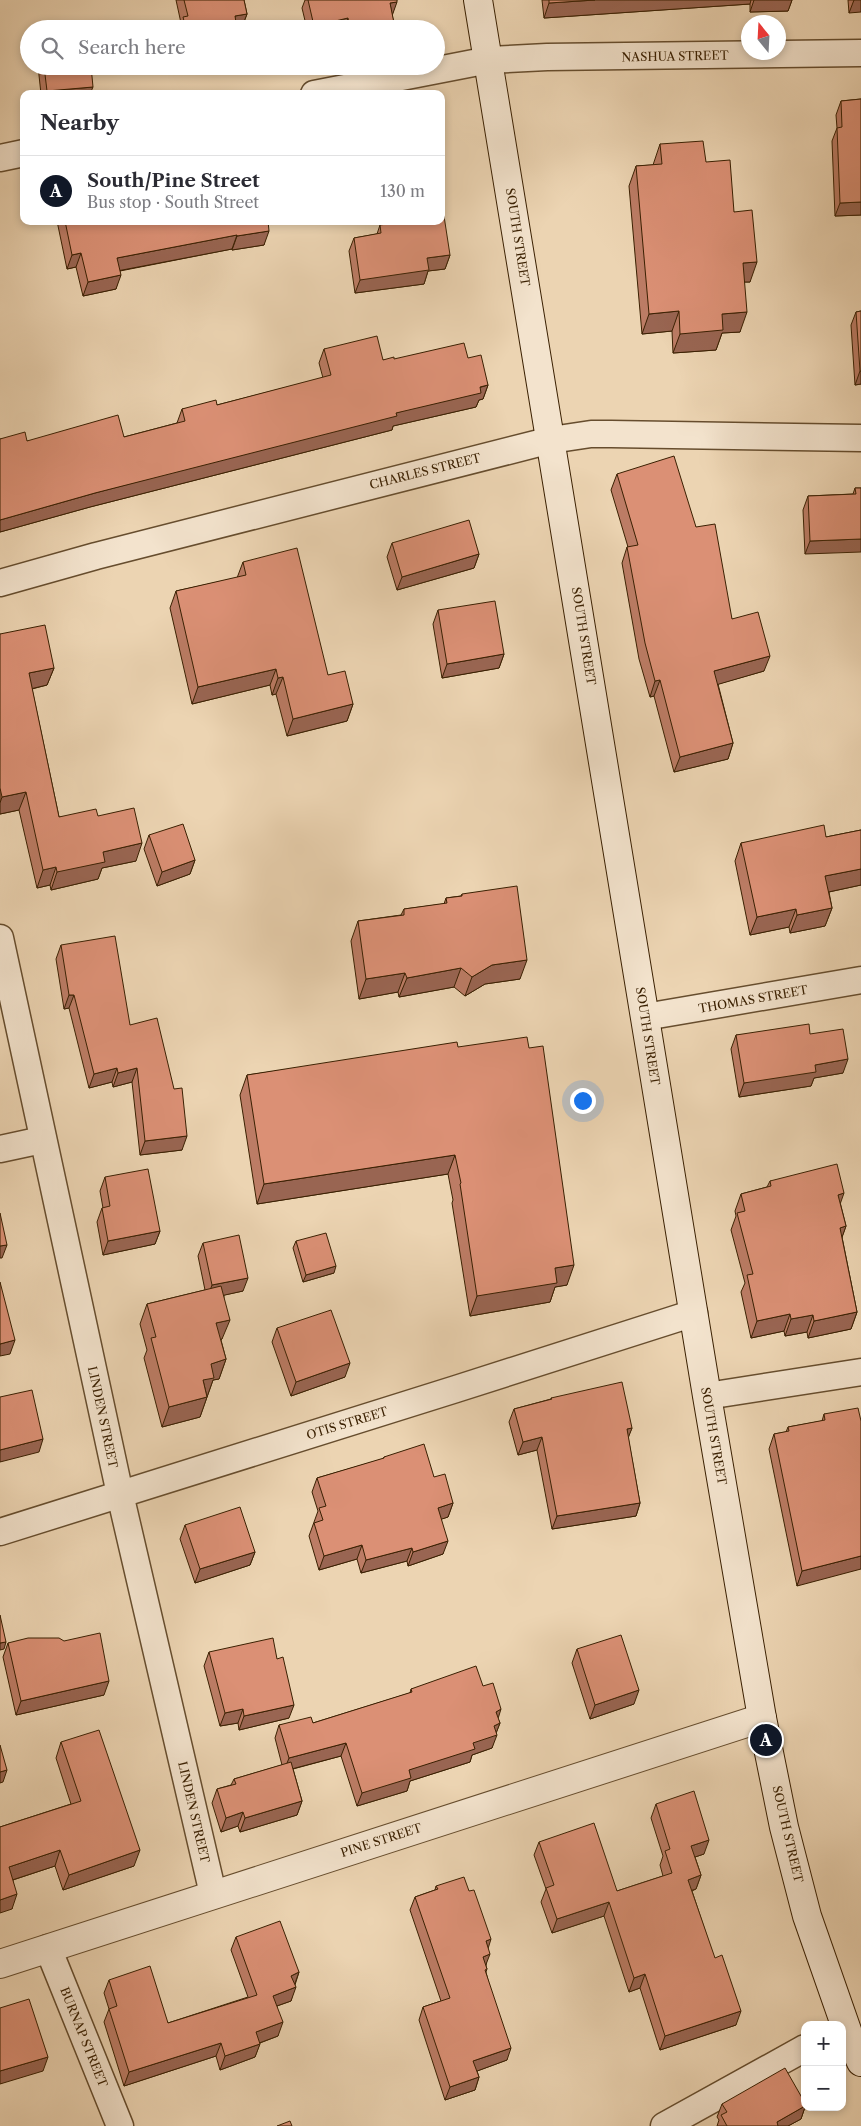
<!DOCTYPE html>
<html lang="en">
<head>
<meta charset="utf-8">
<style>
  body { margin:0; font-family:"Libre Caslon Text",serif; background:#f7f7f7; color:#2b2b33 }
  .controls { position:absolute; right:15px; bottom:15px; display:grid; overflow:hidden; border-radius:10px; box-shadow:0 2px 8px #0003 }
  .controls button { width:45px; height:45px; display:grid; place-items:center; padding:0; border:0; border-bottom:1px solid #e1e1e2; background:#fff; color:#2b2b33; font:25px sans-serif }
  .compass { position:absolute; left:741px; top:15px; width:45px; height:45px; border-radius:50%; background:#fff; box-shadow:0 2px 8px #0003; rotate:342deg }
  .you { position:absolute; left:582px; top:1100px; width:18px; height:18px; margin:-12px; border:4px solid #fff; border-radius:50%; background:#1a73e8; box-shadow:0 0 0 8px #1a73e833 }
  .badge { display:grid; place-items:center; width:32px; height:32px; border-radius:50%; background:#111827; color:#fff; font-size:16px; font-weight:700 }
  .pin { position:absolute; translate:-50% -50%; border:2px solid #fff; box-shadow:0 1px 5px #0006 }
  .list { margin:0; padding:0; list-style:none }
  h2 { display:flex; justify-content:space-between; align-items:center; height:65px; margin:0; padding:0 20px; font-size:21px }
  h2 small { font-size:16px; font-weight:400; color:#7c7c81 }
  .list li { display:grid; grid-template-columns:32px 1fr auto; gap:15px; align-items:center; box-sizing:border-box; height:70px; padding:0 20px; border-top:1px solid #e1e1e2 }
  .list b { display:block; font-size:19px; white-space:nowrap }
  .list p { margin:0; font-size:16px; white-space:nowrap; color:#7c7c81 }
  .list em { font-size:16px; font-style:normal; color:#7c7c81 }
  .icon { flex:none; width:28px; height:28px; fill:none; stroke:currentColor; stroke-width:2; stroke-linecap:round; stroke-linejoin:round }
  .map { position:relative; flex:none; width:861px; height:2126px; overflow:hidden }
  .search { position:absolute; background:#fff; box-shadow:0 2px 8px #0003; left:20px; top:20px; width:425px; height:55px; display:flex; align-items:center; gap:12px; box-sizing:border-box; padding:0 18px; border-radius:28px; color:#7c7c81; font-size:19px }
  .panel { position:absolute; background:#fff; box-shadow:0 2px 8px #0003; left:20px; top:90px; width:425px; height:135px; border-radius:10px }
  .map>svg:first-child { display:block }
</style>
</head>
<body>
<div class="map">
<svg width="861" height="2126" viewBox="0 0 861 2126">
  <rect width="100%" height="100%" fill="#ecd4b2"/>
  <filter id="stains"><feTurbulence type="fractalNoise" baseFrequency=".004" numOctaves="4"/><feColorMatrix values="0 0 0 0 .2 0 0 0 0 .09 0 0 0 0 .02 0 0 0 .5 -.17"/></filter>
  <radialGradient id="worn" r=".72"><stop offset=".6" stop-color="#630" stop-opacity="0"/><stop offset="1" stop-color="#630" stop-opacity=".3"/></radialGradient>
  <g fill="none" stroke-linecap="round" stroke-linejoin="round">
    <defs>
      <g id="minor">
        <polyline points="314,94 489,60 547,57 861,53"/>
        <polyline points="0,158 24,153"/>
        <polyline points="0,583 96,556 551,440 591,434 611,434 861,438"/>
        <polyline points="0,938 120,1494 213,1894"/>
        <polyline points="645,1017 861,980"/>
        <polyline points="0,1149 42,1140"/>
        <polyline points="707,1396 861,1372"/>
        <polyline points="0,1532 456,1389 694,1313"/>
        <polyline points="48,1948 120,2126"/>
        <polyline points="664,2126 805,2048"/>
      </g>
      <polyline id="tertiary" points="0,1964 762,1718"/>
      <polyline id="secondary" points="478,0 707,1396 762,1718 784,1827 807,1916 849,2036 861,2062"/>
    </defs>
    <use href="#minor" stroke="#664d2e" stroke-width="29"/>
    <use href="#tertiary" stroke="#664d2e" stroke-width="30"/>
    <use href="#secondary" stroke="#3a2002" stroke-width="30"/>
    <use href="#minor" stroke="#f3e3cd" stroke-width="26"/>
    <use href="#tertiary" stroke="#f3e3cd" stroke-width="28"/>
    <use href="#secondary" stroke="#f3e3cd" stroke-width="28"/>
  </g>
  <g fill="#bc7c65" stroke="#3a2002">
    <polygon points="176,0 244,0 247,14 242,27 237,29 179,29 181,23"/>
    <polygon points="305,0 397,0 392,15 394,23 392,29 307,29 302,8"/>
    <polygon points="542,0 792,0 788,11 750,12 750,4 544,18"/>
    <polygon points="848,0 861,0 849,13"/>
    <polygon points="38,66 91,66 90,94 41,94"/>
    <polygon points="861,99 861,215 835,216 832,141 837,128 836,115 841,101"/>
    <polygon points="660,144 706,162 734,212 750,282 744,282 740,332 722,333 716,350 673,353 672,331 642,334 629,186 636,166 653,165"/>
    <polygon points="57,221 268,221 264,245 232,250 232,249 120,271 116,289 83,296 76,267 67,269"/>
    <polygon points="380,225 450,255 445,269 428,271 424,284 355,293 349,251 354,238 377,234"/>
    <polygon points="861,311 861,384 855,385 851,325 856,312"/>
    <polygon points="324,349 383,360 468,358 488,385 483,399 479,400 476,407 393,426 392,430 90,507 0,532 0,439 27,441 124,437 177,423 182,409 217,405 323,378 319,363"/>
    <polygon points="617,474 696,527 732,619 764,671 718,684 733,743 728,759 674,772 654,696 650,697 639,659 622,563 627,547 628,547 611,490"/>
    <polygon points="855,488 861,488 805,554 803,510 808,496 853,494"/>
    <polygon points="392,543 479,554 474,568 397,590 387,557"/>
    <polygon points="243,562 328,675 353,704 347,721 287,736 276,694 272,695 270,685 192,704 170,608 176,591 237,578"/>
    <polygon points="438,610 504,654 499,668 442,678 433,624"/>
    <polygon points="0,634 54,668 47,685 32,689 59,817 98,816 136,861 102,868 98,879 51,890 50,885 37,888 19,810 0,814"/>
    <polygon points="861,830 861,885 829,892 832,908 825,926 790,933 789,927 750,935 735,861 741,843 826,837"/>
    <polygon points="149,835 195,860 190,874 157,886 144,849"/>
    <polygon points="462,894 520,979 485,984 465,996 454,987 399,997 398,992 359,999 351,941 358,921 401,915 404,909 444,904 446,898 461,896"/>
    <polygon points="61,945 130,1025 182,1150 140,1155 132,1082 113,1087 112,1082 89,1088 69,1008 64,1009 56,959"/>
    <polygon points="810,1034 843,1073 814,1078 811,1086 739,1097 731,1049 736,1035"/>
    <polygon points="458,1047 567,1285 555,1287 550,1302 470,1316 452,1203 453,1200 448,1174 257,1204 240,1095 247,1075"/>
    <polygon points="105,1177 160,1231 155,1244 103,1255 97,1222 102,1208 103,1208 100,1191"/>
    <polygon points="770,1181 840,1202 846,1226 842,1237 857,1312 851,1329 808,1338 807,1332 785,1336 784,1331 751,1338 741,1292 745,1283 731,1230 736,1216 735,1211 741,1194 767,1187"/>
    <polygon points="296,1241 334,1273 303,1282 293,1248"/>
    <polygon points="203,1243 243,1291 224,1295 222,1339 221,1340 226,1359 219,1379 213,1380 200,1417 162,1427 144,1358 147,1350 140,1324 147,1304 205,1290 198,1256"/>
    <polygon points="277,1328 345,1377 291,1396 272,1342"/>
    <polygon points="551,1398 632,1428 628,1437 640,1503 636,1516 552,1529 537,1450 518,1455 509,1422 514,1409 551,1399"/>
    <polygon points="824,1414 861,1421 797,1586 769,1449 774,1434 786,1432 788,1427 822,1421"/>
    <polygon points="384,1457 434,1477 453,1503 448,1517 441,1519 443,1554 408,1566 407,1561 361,1573 357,1559 319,1570 309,1536 318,1511 312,1492 317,1478 383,1459"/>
    <polygon points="185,1525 255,1552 250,1565 195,1583 180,1539"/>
    <polygon points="8,1643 104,1695 16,1715 3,1657"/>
    <polygon points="577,1649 634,1704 590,1719 572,1663"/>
    <polygon points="209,1652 289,1718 239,1730 238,1723 220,1726 204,1666"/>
    <polygon points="483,1686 500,1723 496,1733 492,1748 472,1755 470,1762 410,1781 407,1791 357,1806 341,1756 293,1769 302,1801 297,1815 240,1832 238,1826 221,1832 212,1803 217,1789 231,1785 234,1779 282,1765 275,1738 279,1725 313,1723 410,1693 411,1689"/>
    <polygon points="61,1742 134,1866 63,1890 55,1866 13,1880 12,1909 0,1827 71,1804 56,1758"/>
    <polygon points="656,1804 704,1854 695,1857 701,1875 696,1889 692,1891 736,2025 660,2050 640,1988 629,1992 604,1916 552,1933 541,1902 546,1889 534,1855 539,1842 617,1891 663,1876 660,1865 663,1856 651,1818"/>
    <polygon points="436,1886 488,1948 486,1966 487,1969 486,1972 507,2060 477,2071 479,2077 475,2090 445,2100 419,2020 423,2007 441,2001 410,1910 415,1897 435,1890"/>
    <polygon points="236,1937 299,1972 295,1985 291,2001 277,2006 278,2036 260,2043 255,2057 220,2070 216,2056 124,2086 104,2022 109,2009 104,1993 109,1980 168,2023 248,1997 231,1950"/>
    <polygon points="722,2104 805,2107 801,2119 788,2126 717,2126 719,2120 717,2117"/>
  </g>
  <g fill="#996552" stroke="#3a2002">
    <polygon points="595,0 751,0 750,4 544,18 549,3"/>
    <polygon points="754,0 792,0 788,11 750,12"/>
    <polygon points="854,0 861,0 861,12 849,13"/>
    <polygon points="397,2 392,16 390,3"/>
    <polygon points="247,14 242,27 235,29 235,16"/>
    <polygon points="348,18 344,29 313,29 314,26"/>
    <polygon points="394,23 392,29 370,29"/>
    <polygon points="93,87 90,94 46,94 47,91"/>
    <polygon points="861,202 861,215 835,216 840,203"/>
    <polygon points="269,231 264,245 232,250 237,236"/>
    <polygon points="237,235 232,249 112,272 117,258"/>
    <polygon points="81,253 76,267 67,269 72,255"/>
    <polygon points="450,255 445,269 428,271 424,284 355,293 360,280 427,258"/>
    <polygon points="757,262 750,282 736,282 743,263"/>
    <polygon points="121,275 116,289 83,296 88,282"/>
    <polygon points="679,311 672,331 642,334 649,314"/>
    <polygon points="747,312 740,332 722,333 716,350 673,353 680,334 722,314"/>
    <polygon points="860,371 861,371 861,384 855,385"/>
    <polygon points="488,385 483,399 479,400 476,407 393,426 392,430 90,507 0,532 0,520 95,493 396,413"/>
    <polygon points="861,539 861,552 805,554 810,541"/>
    <polygon points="479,554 474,568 397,590 402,577"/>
    <polygon points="504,654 499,668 442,678 447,664"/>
    <polygon points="770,656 764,671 709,687 714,671"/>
    <polygon points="54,668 47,685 22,691 29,673"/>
    <polygon points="276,669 270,685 192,704 198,687"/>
    <polygon points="283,677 276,694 272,695 278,678"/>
    <polygon points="660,680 654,696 650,697 655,681"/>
    <polygon points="353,704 347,721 287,736 293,719"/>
    <polygon points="733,743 728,759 674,772 680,757"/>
    <polygon points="26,792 19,810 0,814 0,803 2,797"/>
    <polygon points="142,843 136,861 102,868 98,879 51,890 57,872 103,852"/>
    <polygon points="195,860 190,874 157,886 162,872"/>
    <polygon points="56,867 50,885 37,888 43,870"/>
    <polygon points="861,869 861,885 819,894 825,876"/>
    <polygon points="832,908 825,926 790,933 797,915"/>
    <polygon points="796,909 789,927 750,935 757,917"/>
    <polygon points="527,960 520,979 485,984 465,996 472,977 492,965"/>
    <polygon points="461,968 454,987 399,997 407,978"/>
    <polygon points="405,973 398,992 359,999 366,979"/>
    <polygon points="69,995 74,995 69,1008 64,1009"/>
    <polygon points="848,1059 843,1073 814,1078 811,1086 739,1097 744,1083 815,1065"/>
    <polygon points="117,1068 112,1082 89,1088 94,1074"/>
    <polygon points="137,1068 132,1082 113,1087 118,1073"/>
    <polygon points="187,1136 182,1150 140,1155 145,1141"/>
    <polygon points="455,1155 448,1174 257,1204 264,1184"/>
    <polygon points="844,1193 838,1210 838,1195"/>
    <polygon points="846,1226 840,1243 840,1228"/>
    <polygon points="160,1231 155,1244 103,1255 108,1241"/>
    <polygon points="7,1245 2,1258 0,1258 0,1246"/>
    <polygon points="574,1265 567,1285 555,1287 550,1302 470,1316 477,1296 555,1268"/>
    <polygon points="336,1266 334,1273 303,1282 306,1275"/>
    <polygon points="248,1278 243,1291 207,1299 212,1285"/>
    <polygon points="857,1312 851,1329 808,1338 814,1321"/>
    <polygon points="790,1314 784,1331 751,1338 757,1321"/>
    <polygon points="813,1315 807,1332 785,1336 791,1319"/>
    <polygon points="230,1320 222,1339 209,1343 216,1323"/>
    <polygon points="15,1340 10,1354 0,1356 0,1344"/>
    <polygon points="226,1359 219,1379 213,1380 207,1397 203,1380 211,1364"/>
    <polygon points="350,1363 345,1377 291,1396 296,1382"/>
    <polygon points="207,1397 200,1417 162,1427 169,1407"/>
    <polygon points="632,1428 627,1441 627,1429"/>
    <polygon points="542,1437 537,1450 518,1455 523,1442"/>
    <polygon points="43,1439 39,1452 0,1462 0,1450"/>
    <polygon points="453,1503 448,1517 433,1522 438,1508"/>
    <polygon points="640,1503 636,1516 552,1529 557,1516"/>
    <polygon points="448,1541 443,1554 408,1566 413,1552"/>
    <polygon points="362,1545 357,1559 319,1570 324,1556"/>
    <polygon points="412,1548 407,1561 361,1573 366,1560"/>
    <polygon points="255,1552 250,1565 195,1583 200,1569"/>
    <polygon points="861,1556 861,1569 797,1586 802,1571"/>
    <polygon points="6,1642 4,1649 0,1650 0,1643"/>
    <polygon points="109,1681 104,1695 16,1715 21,1701"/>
    <polygon points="639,1690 634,1704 590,1719 595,1705"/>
    <polygon points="294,1705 289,1718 239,1730 244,1716"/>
    <polygon points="243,1709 238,1723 220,1726 225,1713"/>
    <polygon points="501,1709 497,1722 496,1712"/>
    <polygon points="500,1723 495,1736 497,1735 492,1748 472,1755 470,1762 410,1781 407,1791 357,1806 362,1793 409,1770 473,1743 494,1726"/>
    <polygon points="346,1743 341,1756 284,1771 289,1758"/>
    <polygon points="7,1770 3,1782 0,1783 0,1772"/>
    <polygon points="302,1801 297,1815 240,1832 245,1818"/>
    <polygon points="243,1812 238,1826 221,1832 226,1818"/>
    <polygon points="709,1840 704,1854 686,1860 691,1846"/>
    <polygon points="60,1850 55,1866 3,1883 9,1867"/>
    <polygon points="140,1850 134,1866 63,1890 69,1875"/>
    <polygon points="701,1875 696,1889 683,1893 688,1880"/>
    <polygon points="17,1894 12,1909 0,1913 0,1900"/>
    <polygon points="609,1902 604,1916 552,1933 557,1919"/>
    <polygon points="491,1939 487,1952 486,1941"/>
    <polygon points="490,1954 485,1967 483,1957"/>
    <polygon points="299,1972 294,1986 291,1976"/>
    <polygon points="645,1974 640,1988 629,1992 634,1978"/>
    <polygon points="296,1987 291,2001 268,2009 273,1996"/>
    <polygon points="741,2011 736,2025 660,2050 665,2036"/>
    <polygon points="283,2022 278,2036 251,2046 256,2032"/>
    <polygon points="221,2043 216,2056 124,2086 129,2072"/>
    <polygon points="260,2044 255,2057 220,2070 225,2056"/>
    <polygon points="511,2048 507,2060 469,2074 473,2061"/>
    <polygon points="48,2057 43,2071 0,2084 0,2071"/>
    <polygon points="479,2077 475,2090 445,2100 450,2087"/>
    <polygon points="805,2106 805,2107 801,2119 788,2126 775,2126 777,2122"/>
  </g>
  <g fill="#db9075" stroke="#3a2002">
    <polygon points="184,0 244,0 247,14 235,16 237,29 186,29 183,17 188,16"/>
    <polygon points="308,0 397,0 397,2 390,3 394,23 370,29 350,29 348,18 314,26"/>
    <polygon points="549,0 595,0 549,3"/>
    <polygon points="44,66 91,66 93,87 47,91"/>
    <polygon points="861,99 861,202 840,203 837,128 842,127 841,101"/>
    <polygon points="703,141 706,162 730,160 734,212 752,210 757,262 743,263 747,312 722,314 723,330 680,334 679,311 649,314 636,166 662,164 660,144"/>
    <polygon points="444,216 450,255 427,258 429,270 360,280 354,238 381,233 380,225 408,221 441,221 441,217"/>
    <polygon points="65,221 268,221 269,231 237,236 237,235 117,258 121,275 88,282 81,253 72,255"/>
    <polygon points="861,311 861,371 860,371 856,312"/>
    <polygon points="377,336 383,360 394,357 394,359 464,343 468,358 481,355 488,385 480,387 481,393 396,413 397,416 95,493 0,520 0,439 25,432 27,441 118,415 124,437 185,421 182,409 216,400 217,405 331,375 324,349"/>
    <polygon points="674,456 696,527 715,524 732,619 758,612 770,656 714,671 733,743 680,757 660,680 655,681 645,643 627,547 638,545 617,474"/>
    <polygon points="855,488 861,488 861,539 810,541 808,496 856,494"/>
    <polygon points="469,520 479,554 402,577 392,543"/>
    <polygon points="297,548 328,675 345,671 353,704 293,719 283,677 278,678 276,669 198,687 176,591 246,575 243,562"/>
    <polygon points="495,601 504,654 447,664 438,610"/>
    <polygon points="45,625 54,668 29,673 59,817 96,809 98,816 134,808 142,843 103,852 105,862 57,872 56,867 43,870 26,792 2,797 0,788 0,634"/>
    <polygon points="183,824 195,860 162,872 149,835"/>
    <polygon points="824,825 826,837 861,830 861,869 825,876 832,908 797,915 796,909 757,917 741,843"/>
    <polygon points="517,886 527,960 492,965 472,977 461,968 407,978 405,973 366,979 358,921 404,915 404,909 447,903 446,898 462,896 462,894"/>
    <polygon points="115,936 130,1025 157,1018 174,1089 182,1088 187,1136 145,1141 137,1068 118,1073 117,1068 94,1074 74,995 69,995 61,945"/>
    <polygon points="809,1024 810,1034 843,1029 848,1059 815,1065 816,1072 744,1083 736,1035"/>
    <polygon points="527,1037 529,1048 543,1046 574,1265 555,1268 557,1283 477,1296 460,1184 461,1183 455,1155 264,1184 247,1075 457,1042 458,1047"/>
    <polygon points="837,1164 844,1193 838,1195 846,1226 840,1228 857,1312 814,1321 813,1315 791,1319 790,1314 757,1321 747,1275 753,1274 737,1213 745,1211 741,1194 771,1186 770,1181"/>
    <polygon points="148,1169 160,1231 108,1241 102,1208 110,1206 105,1177"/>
    <polygon points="0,1213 7,1245 0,1246"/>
    <polygon points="326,1233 336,1266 306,1275 296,1241"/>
    <polygon points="239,1235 248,1278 212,1285 203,1243"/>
    <polygon points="0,1282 15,1340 0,1344"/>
    <polygon points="221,1286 230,1320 216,1323 226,1359 211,1364 214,1378 203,1380 207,1397 169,1407 151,1338 156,1337 147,1304"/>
    <polygon points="331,1310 350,1363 296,1382 277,1328"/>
    <polygon points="622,1382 632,1428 627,1429 640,1503 557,1516 542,1437 523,1442 514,1409 552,1399 551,1398"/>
    <polygon points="32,1390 43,1439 0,1450 0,1397"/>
    <polygon points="858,1408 861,1421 861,1556 802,1571 774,1434 789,1431 788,1427 825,1420 824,1414"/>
    <polygon points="424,1444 434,1477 445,1474 453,1503 438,1508 448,1541 413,1552 412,1548 366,1560 362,1545 324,1556 314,1523 323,1520 319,1508 326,1506 317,1478 384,1458 384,1457"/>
    <polygon points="240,1507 255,1552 200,1569 185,1525"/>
    <polygon points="0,1615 6,1642 0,1643"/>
    <polygon points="100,1633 109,1681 21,1701 8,1643 28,1638 59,1638 64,1641"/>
    <polygon points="621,1635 639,1690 595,1705 577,1649"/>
    <polygon points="273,1638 277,1659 283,1657 294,1705 244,1716 243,1709 225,1713 209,1652"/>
    <polygon points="476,1666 483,1686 493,1683 501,1709 496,1712 500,1723 494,1726 497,1735 473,1743 475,1749 409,1770 411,1778 362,1793 346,1743 289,1758 279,1725 311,1717 313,1723 412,1692 411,1689"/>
    <polygon points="99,1730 140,1850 69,1875 60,1850 9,1867 17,1894 0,1900 0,1827 81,1801 61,1742"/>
    <polygon points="0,1745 7,1770 0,1772"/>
    <polygon points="291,1762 302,1801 245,1818 243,1812 226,1818 217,1789 236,1784 234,1779"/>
    <polygon points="694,1791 709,1840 691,1846 701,1875 688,1880 715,1958 722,1955 741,2011 665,2036 645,1974 634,1978 609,1902 557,1919 546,1888 554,1885 539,1842 594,1823 617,1891 672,1873 665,1851 670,1849 656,1804"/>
    <polygon points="464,1877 469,1891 474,1890 491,1939 486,1941 490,1954 483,1957 487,1969 485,1970 511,2048 473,2061 479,2077 450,2087 423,2007 450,1998 415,1897 438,1889 436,1886"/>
    <polygon points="280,1921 299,1972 291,1976 296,1987 273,1996 283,2022 256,2032 260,2044 225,2056 221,2043 129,2072 109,2009 117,2006 109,1980 150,1966 168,2023 257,1995 236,1937"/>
    <polygon points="29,1999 48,2057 0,2071 0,2008"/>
    <polygon points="785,2068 805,2103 805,2106 777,2122 778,2126 727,2126 721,2115 727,2112 722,2104"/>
    <polygon points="290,2121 292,2126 277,2126"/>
  </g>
  <g text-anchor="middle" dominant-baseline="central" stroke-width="5" stroke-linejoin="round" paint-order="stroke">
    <g font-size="12" fill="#3a2002" stroke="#f3e3cd">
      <text transform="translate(675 56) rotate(-1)">NASHUA STREET</text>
      <text transform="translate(518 237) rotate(81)">SOUTH STREET</text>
      <text transform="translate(425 471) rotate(-14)">CHARLES STREET</text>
      <text transform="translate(584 636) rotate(81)">SOUTH STREET</text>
      <text transform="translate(753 999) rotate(-10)">THOMAS STREET</text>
      <text transform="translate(648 1036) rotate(81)">SOUTH STREET</text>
      <text transform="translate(103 1417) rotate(78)">LINDEN STREET</text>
      <text transform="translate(347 1423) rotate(-17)">OTIS STREET</text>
      <text transform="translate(714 1436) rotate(80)">SOUTH STREET</text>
      <text transform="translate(194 1812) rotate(77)">LINDEN STREET</text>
      <text transform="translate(788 1834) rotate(77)">SOUTH STREET</text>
      <text transform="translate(381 1840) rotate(-18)">PINE STREET</text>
      <text transform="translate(84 2037) rotate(68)">BURNAP STREET</text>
    </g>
  </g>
  <rect width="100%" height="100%" filter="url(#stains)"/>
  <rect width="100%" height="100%" fill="url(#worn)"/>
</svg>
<div class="controls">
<button>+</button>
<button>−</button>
</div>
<svg class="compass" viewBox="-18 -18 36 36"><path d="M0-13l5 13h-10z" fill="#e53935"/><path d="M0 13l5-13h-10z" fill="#7c7c81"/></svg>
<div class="you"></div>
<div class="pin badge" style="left:766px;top:1740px">A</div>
<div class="search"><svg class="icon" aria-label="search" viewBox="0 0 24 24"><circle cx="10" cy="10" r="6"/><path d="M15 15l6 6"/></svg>Search here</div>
<section class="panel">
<h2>Nearby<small></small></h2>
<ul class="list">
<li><span class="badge">A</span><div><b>South/Pine Street</b><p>Bus stop · South Street</p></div><em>130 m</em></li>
</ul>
</section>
</div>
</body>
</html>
